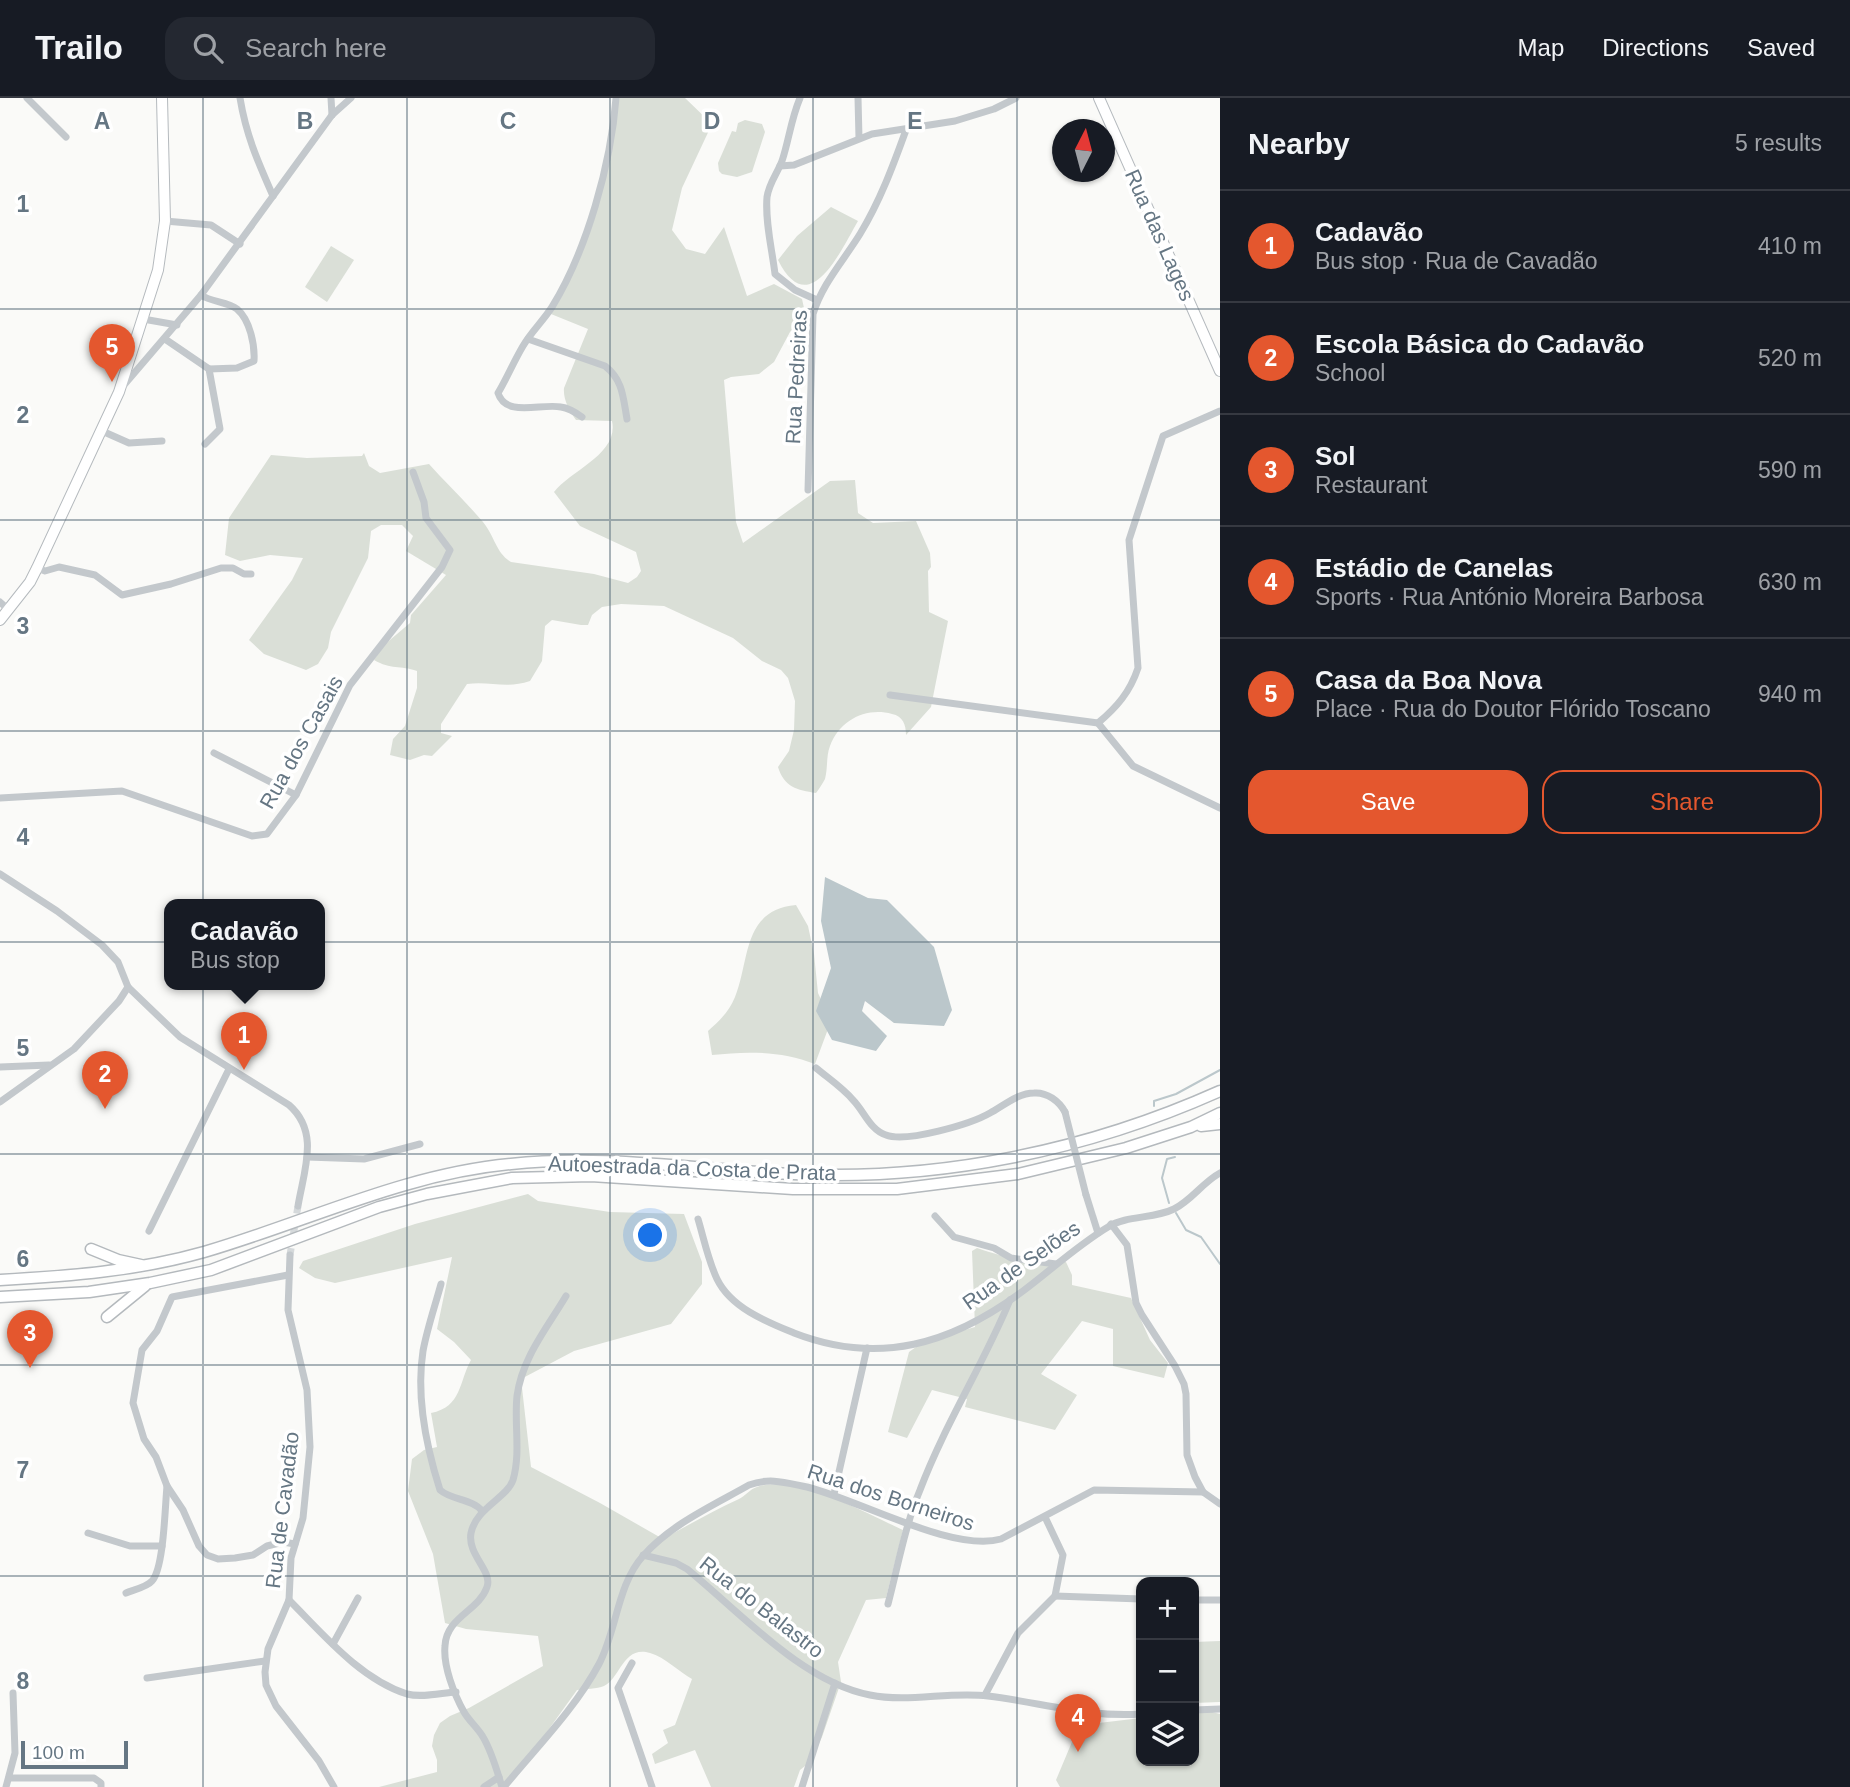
<!DOCTYPE html>
<html lang="en">
<head>
<meta charset="utf-8">
<style>
  body { margin:0; font-family:Helvetica,sans-serif; background:#242831; color:#f1f3f6 }
  .controls { position:absolute; right:21px; bottom:21px; display:grid; overflow:hidden; border-radius:14px; box-shadow:0 2px 5px #0004 }
  .controls button { width:63px; height:63px; display:grid; place-items:center; padding:0; border:0; border-bottom:2px solid #363941; background:#171b24; color:#f1f3f6; font:35px sans-serif }
  .compass { position:absolute; left:1052px; top:21px; width:63px; height:63px; border-radius:50%; background:#171b24; box-shadow:0 2px 5px #0004; rotate:6deg }
  .scale { position:absolute; left:21px; bottom:18px; width:107px; box-sizing:border-box; padding-left:7px; border:4px solid #657683; border-top:0; font-size:19px; line-height:24px; white-space:nowrap; color:#657683; -webkit-text-stroke:5px #fff; paint-order:stroke }
  .you { position:absolute; left:651px; top:1138px; width:24px; height:24px; margin:-18px; border:5px solid #fff; border-radius:50%; background:#1a73e8; box-shadow:0 0 0 10px #1a73e833 }
  .badge { display:grid; place-items:center; width:46px; height:46px; border-radius:50%; background:#e4572e; color:#fff; font-size:23px; font-weight:700 }
  .pin { position:absolute; translate:-50% -58px; filter:drop-shadow(0 2px 4px #0008) }
  .pin::after { content:''; position:absolute; top:37px; width:24px; height:21px; background:inherit; clip-path:polygon(0 0,100% 0,50% 100%) }
  .popup { position:absolute; left:164px; top:801px; width:161px; height:91px; box-sizing:border-box; display:grid; place-content:center; border-radius:14px; background:#171b24; filter:drop-shadow(0 2px 5px #0005); font-size:23px; white-space:nowrap; color:#9ea1a6 }
  .popup b { font-size:26px; color:#f1f3f6 }
  .popup::after { content:''; position:absolute; left:50%; top:100%; margin-left:-14px; border:14px solid transparent; border-top-color:#171b24 }
  .list { margin:0; padding:0; list-style:none }
  h2 { display:flex; justify-content:space-between; align-items:center; height:91px; margin:0; padding:0 28px; font-size:30px }
  h2 small { font-size:23px; font-weight:400; color:#9ea1a6 }
  .list li { display:grid; grid-template-columns:46px 1fr auto; gap:21px; align-items:center; box-sizing:border-box; height:112px; padding:0 28px; border-top:2px solid #363941 }
  .list b { display:block; font-size:26px; white-space:nowrap }
  .list p { margin:0; font-size:23px; white-space:nowrap; color:#9ea1a6 }
  .list em { font-size:23px; font-style:normal; color:#9ea1a6 }
  .actions { display:flex; gap:14px; padding:21px 28px }
  .actions a { flex:1; padding:16px 0; border:2px solid #e4572e; border-radius:21px; text-align:center; font-size:24px; color:#e4572e }
  .actions .main { background:#e4572e; color:#fff }
  .icon { flex:none; width:38px; height:38px; fill:none; stroke:currentColor; stroke-width:2; stroke-linecap:round; stroke-linejoin:round }
  .map { position:relative; flex:none; width:1220px; height:1689px; overflow:hidden }
  header { display:flex; align-items:center; gap:42px; box-sizing:border-box; height:98px; padding:0 35px; background:#171b24; border-bottom:2px solid #363941 }
  header strong { font-size:33px }
  nav { display:flex; gap:38px; margin-inline-start:auto; font-size:24px }
  .search { width:490px; height:63px; background:#242831; display:flex; align-items:center; gap:18px; box-sizing:border-box; padding:0 24px; border-radius:21px; color:#9ea1a6; font-size:26px }
  main { display:flex }
  aside { flex:1; background:#171b24 }
  .map>svg:first-child { display:block }
</style>
</head>
<body>
<header>
<strong>Trailo</strong>
<div class="search"><svg class="icon" aria-label="search" viewBox="0 0 24 24"><circle cx="10" cy="10" r="6"/><path d="M15 15l6 6"/></svg>Search here</div>
<nav><a>Map</a><a>Directions</a><a>Saved</a></nav>
</header>
<main>
<div class="map">
<svg width="1220" height="1689" viewBox="0 0 1220 1689">
  <rect width="100%" height="100%" fill="#fafaf8"/>
  <g fill="#dadfd7">
    <path d="M 616,0 L 685,0 L 712,26 L 682,90 L 672,132 L 686,151 L 705,156 L 724,129 L 747,198 L 774,186 L 802,201 L 804,210 L 799,224 L 790,234 L 774,264 L 759,276 L 731,279 L 724,282 L 736,424 L 743,445 L 830,383 L 855,382 L 858,415 L 873,425 L 916,423 L 930,455 L 931,469 L 928,473 L 929,514 L 948,523 L 931,609 L 906,637 C 906,627 903,618 892,616 C 866,609 840,622 830,648 C 826,658 828,670 825,681 C 823,685 819,691 816,695 C 797,692 784,689 778,669 L 789,653 L 794,632 L 795,603 L 788,580 L 781,572 L 762,563 L 733,540 L 664,508 L 621,506 L 602,509 L 592,517 L 588,527 L 581,527 L 552,522 L 545,528 L 542,563 L 530,583 C 507,591 490,583 467,586 L 441,626 L 441,635 L 452,638 L 432,658 L 424,657 L 410,662 L 390,657 L 393,641 L 405,628 L 417,590 L 417,573 C 400,567 391,572 374,562 L 384,547 L 410,525 L 411,517 L 446,477 L 406,453 L 413,438 L 402,427 L 381,427 L 371,433 L 368,460 L 331,534 L 328,550 L 318,566 L 306,572 L 264,556 L 249,542 L 292,482 L 303,460 L 270,457 L 240,463 L 225,457 L 229,420 L 271,357 L 307,360 L 362,358 L 364,355 L 369,368 L 380,375 L 429,366 C 446,385 466,404 483,424 C 495,439 496,455 511,464 L 594,476 L 628,485 L 637,479 L 641,473 L 636,454 L 580,428 L 554,394 C 571,372 619,356 612,323 L 576,322 C 569,312 563,302 564,290 L 588,231 L 551,216 L 578,157 L 601,86 Z"/>
    <polygon points="745,22 762,26 765,34 752,74 737,79 722,76 719,73 718,65 732,33 736,34 738,25"/>
    <path d="M 831,109 L 858,123 C 840,154 809,224 778,162 L 797,138 Z"/>
    <polygon points="331,148 354,162 327,204 305,189"/>
    <path d="M 796,807 L 808,828 L 814,856 L 818,895 L 831,923 L 815,966 C 781,953 748,953 712,957 L 708,933 C 719,923 729,914 735,899 C 750,862 742,812 796,807 Z"/>
    <path d="M 528,1096 L 538,1103 L 610,1114 L 684,1116 L 702,1164 L 702,1186 L 671,1226 L 574,1253 L 521,1281 L 531,1369 L 600,1405 L 663,1441 C 688,1427 713,1413 739,1401 C 745,1398 750,1391 757,1389 C 794,1375 869,1416 903,1432 L 886,1500 L 866,1502 L 838,1564 L 841,1584 L 822,1639 L 810,1664 L 800,1672 L 794,1689 L 711,1689 L 695,1652 L 655,1666 L 652,1656 L 668,1645 L 663,1632 L 675,1627 L 692,1581 C 679,1574 665,1559 650,1555 C 623,1547 620,1581 604,1588 C 597,1591 585,1591 577,1592 L 516,1677 L 505,1689 L 379,1689 L 437,1674 L 437,1662 L 432,1648 L 434,1637 L 440,1625 L 450,1618 L 469,1610 L 543,1568 L 538,1538 L 466,1531 L 445,1525 L 433,1456 L 408,1393 L 412,1361 L 424,1352 L 437,1349 L 431,1315 C 462,1309 459,1283 471,1262 L 454,1244 L 437,1231 L 452,1159 L 335,1185 L 315,1180 L 299,1170 L 303,1163 L 415,1126 Z"/>
    <path d="M 977,1150 C 1011,1162 1030,1163 1066,1164 L 1072,1177 L 1072,1187 L 1131,1200 L 1150,1242 L 1168,1265 L 1164,1280 L 1113,1268 L 1113,1231 L 1082,1223 L 1041,1276 L 1077,1297 L 1055,1332 L 965,1309 L 967,1301 L 932,1292 L 907,1340 L 888,1334 L 909,1254 L 923,1244 L 975,1229 L 972,1153 Z"/>
    <polygon points="1220,1543 1220,1604 1194,1605 1194,1544"/>
    <polygon points="1212,1614 1220,1616 1220,1689 1060,1689 1056,1682 1077,1632 1082,1627 1141,1620 1141,1663 1194,1663 1194,1615"/>
  </g>
  <polygon fill="#bbc7cb" points="825,779 868,800 887,802 934,849 952,912 944,928 894,925 865,903 862,913 887,938 876,953 832,942 816,913 831,870 821,823"/>
  <g fill="none" stroke-linecap="round" stroke-linejoin="round">
    <g stroke="#bbc7cb" stroke-width="2">
      <polyline points="1154,1008 1154,1003 1176,996 1220,972"/>
      <polyline points="1169,1105 1162,1080 1167,1061 1175,1059"/>
      <polyline points="1176,1115 1186,1132 1201,1139 1220,1166"/>
    </g>
    <polyline stroke="#d5d9db" stroke-width="7" stroke-dasharray="7 3.5" stroke-linecap="butt" points="290,1157 298,1108"/>
    <defs>
      <g id="major">
        <polyline points="1099,0 1220,273"/>
        <polyline points="0,522 30,484 37,470 119,294 158,172 165,123 162,0"/>
      </g>
      <g id="highway">
        <polyline points="1201,1028 1220,1026"/>
        <polyline points="91,1151 118,1162 141,1167"/>
        <path d="M 0,1182 C 70,1178 137,1173 204,1154 C 307,1124 403,1076 511,1066 C 605,1056 699,1072 793,1076 C 940,1083 1086,1053 1220,993"/>
        <polyline points="0,1199 89,1194 150,1185 211,1172 379,1109 427,1096 512,1080 591,1078 793,1091 897,1091 1018,1076 1126,1050 1191,1029 1220,1015"/>
        <polyline points="107,1219 145,1188"/>
      </g>
    </defs>
    <use href="#major" stroke="#b5babe" stroke-width="12"/>
    <use href="#highway" stroke="#b4b9bd" stroke-width="13"/>
    <g stroke="#c3c8cc" stroke-width="7">
      <polyline points="27,0 66,39"/>
      <path d="M 240,0 C 246,37 258,64 273,98"/>
      <polyline points="331,0 332,17"/>
      <path d="M 800,0 C 791,21 789,42 782,63 C 777,76 769,85 767,99 C 765,124 772,151 775,176 L 795,192 L 817,202"/>
      <polyline points="858,0 859,40"/>
      <polyline points="780,68 794,67 872,36 955,23 994,11 1016,0"/>
      <polyline points="165,123 211,127 240,146"/>
      <path d="M 201,197 C 211,204 228,204 237,211 C 250,222 255,247 254,263 L 237,270 L 209,271"/>
      <polyline points="143,221 177,227"/>
      <polyline points="165,241 209,271 220,331 205,346"/>
      <path d="M 528,241 L 605,268 C 623,282 623,299 627,321"/>
      <polyline points="124,287 201,197 332,17 351,0"/>
      <path d="M 582,319 C 575,314 569,310 561,309 C 541,305 506,320 498,295 C 507,280 514,263 523,248 C 531,234 543,223 552,209 C 587,152 611,66 616,0"/>
      <polyline points="102,333 129,345 162,343"/>
      <path d="M 808,392 L 813,216 C 822,186 844,162 860,136 C 880,103 893,68 906,32"/>
      <polyline points="37,470 45,473 59,469 95,477 122,497 171,486 221,470 233,470 244,476 251,476"/>
      <polyline points="0,504 9,512"/>
      <path d="M 890,597 L 1098,625 C 1117,609 1130,594 1138,570 L 1129,442 L 1163,338 L 1220,313"/>
      <polyline points="1098,625 1133,668 1220,710"/>
      <polyline points="214,655 296,697"/>
      <polyline points="0,700 122,693 252,738 267,736 296,697 350,587 442,469 450,452 426,420 424,404 413,374"/>
      <path d="M 0,776 L 57,813 L 102,847 L 118,864 L 128,889 L 180,939 L 289,1007 C 320,1034 304,1072 298,1108"/>
      <polyline points="0,969 49,967"/>
      <path d="M 816,970 C 828,980 843,990 853,1002 C 864,1013 870,1032 886,1037 C 906,1045 971,1026 990,1015 C 1003,1008 1018,995 1034,995 C 1047,994 1059,1003 1065,1014"/>
      <polyline points="0,1004 74,951 119,903 128,889"/>
      <polyline points="307,1059 364,1061 420,1046"/>
      <polyline points="1086,1097 1098,1135"/>
      <polyline points="935,1118 954,1139 994,1150 1011,1160 1056,1166"/>
      <path d="M 698,1121 C 704,1141 708,1162 717,1181 C 731,1210 767,1224 794,1235 C 879,1268 952,1246 1023,1193 C 1051,1172 1078,1147 1108,1129 C 1127,1117 1154,1121 1174,1111 C 1192,1102 1203,1084 1220,1075"/>
      <polyline points="1111,1126 1127,1147 1136,1205 1142,1217 1175,1268 1184,1286 1186,1296 1187,1357 1195,1379 1203,1394 1220,1406"/>
      <polyline points="149,1133 229,971"/>
      <polyline points="290,1157 288,1212 307,1292 310,1349 303,1420 291,1460 289,1502 268,1551 265,1574 266,1587 276,1608 319,1663 334,1689"/>
      <polyline points="288,1177 172,1199 157,1233 142,1252 133,1305 144,1341 156,1359 167,1388 183,1412 199,1448 207,1457 218,1461 235,1460 253,1457 267,1448 283,1444 295,1446"/>
      <path d="M 441,1186 C 435,1208 427,1231 423,1253 C 416,1298 426,1348 440,1392 C 451,1402 473,1401 482,1413"/>
      <polyline points="834,1396 867,1250"/>
      <polyline points="88,1435 130,1448 162,1448"/>
      <path d="M 643,1457 L 676,1465 L 687,1471 C 740,1514 802,1584 870,1597 C 909,1605 949,1593 988,1598 C 1039,1604 1089,1620 1141,1616"/>
      <path d="M 126,1495 C 133,1492 147,1489 152,1483 C 164,1470 165,1408 167,1388"/>
      <polyline points="1055,1498 1141,1501"/>
      <path d="M 289,1502 C 323,1536 360,1581 407,1596 C 422,1600 441,1595 456,1594"/>
      <polyline points="1194,1502 1220,1502"/>
      <path d="M 888,1506 C 898,1468 905,1428 920,1392 C 945,1326 983,1267 1010,1202"/>
      <polyline points="333,1546 358,1500"/>
      <polyline points="632,1565 618,1590 652,1689"/>
      <polyline points="147,1580 265,1563"/>
      <polyline points="985,1597 1018,1535 1055,1498 1063,1457 1045,1419"/>
      <polyline points="1194,1612 1220,1611"/>
      <polyline points="9,1680 94,1680 101,1685 101,1689"/>
      <polyline points="6,1689 15,1655 13,1595"/>
      <polyline points="484,1689 499,1679"/>
      <path d="M 502,1689 C 497,1673 492,1654 483,1639 C 478,1630 469,1623 464,1614 C 454,1596 443,1568 445,1548 C 446,1519 479,1513 487,1489 C 493,1473 467,1457 471,1435 C 476,1410 507,1400 513,1382 C 521,1354 514,1326 517,1298 C 522,1260 547,1230 566,1198"/>
      <path d="M 504,1689 C 536,1650 575,1611 599,1566 C 617,1532 617,1487 643,1458 C 671,1426 714,1407 749,1387 C 770,1379 787,1385 807,1389 C 859,1402 954,1455 1001,1441 L 1094,1392 L 1203,1394"/>
      <polyline points="802,1689 835,1585"/>
    </g>
    <use href="#major" stroke="#fff" stroke-width="10"/>
    <use href="#highway" stroke="#fff" stroke-width="10"/>
    <polyline stroke="#c3c8cc" stroke-width="7" points="1065,1014 1086,1097"/>
  </g>
  <path fill="none" stroke="#657683" stroke-width="2" stroke-opacity="0.55" d="M 203,0 L 203,1689M 407,0 L 407,1689M 610,0 L 610,1689M 813,0 L 813,1689M 1017,0 L 1017,1689M 0,211 L 1220,211M 0,422 L 1220,422M 0,633 L 1220,633M 0,844 L 1220,844M 0,1056 L 1220,1056M 0,1267 L 1220,1267M 0,1478 L 1220,1478"/>
  <g text-anchor="middle" dominant-baseline="central" stroke-width="7" stroke-linejoin="round" paint-order="stroke">
    <g font-size="21" fill="#657683" stroke="#fff">
      <text transform="translate(1160 137) rotate(66)">Rua das Lages</text>
      <text transform="translate(796 279) rotate(-87)">Rua Pedreiras</text>
      <text transform="translate(301 644) rotate(-61)">Rua dos Casais</text>
      <text transform="translate(692 1070) rotate(2)">Autoestrada da Costa de Prata</text>
      <text transform="translate(1021 1167) rotate(-35)">Rua de Selões</text>
      <text transform="translate(891 1399) rotate(18)">Rua dos Borneiros</text>
      <text transform="translate(282 1412) rotate(-83)">Rua de Cavadão</text>
      <text transform="translate(762 1509) rotate(38)">Rua do Balastro</text>
    </g>
  </g>
  <g font-size="23" text-anchor="middle" font-weight="bold" fill="#657683" stroke="#fff" stroke-width="7" stroke-linejoin="round" paint-order="stroke">
    <text x="102" y="31">A</text>
    <text x="305" y="31">B</text>
    <text x="508" y="31">C</text>
    <text x="712" y="31">D</text>
    <text x="915" y="31">E</text>
    <text x="23" y="114">1</text>
    <text x="23" y="325">2</text>
    <text x="23" y="536">3</text>
    <text x="23" y="747">4</text>
    <text x="23" y="958">5</text>
    <text x="23" y="1169">6</text>
    <text x="23" y="1380">7</text>
    <text x="23" y="1591">8</text>
  </g>
</svg>
<div class="controls">
<button>+</button>
<button>−</button>
<button><svg class="icon" aria-label="layers" viewBox="0 0 24 24"><path d="M12 4l9 5-9 5-9-5zM3 14l9 5 9-5"/></svg></button>
</div>
<svg class="compass" viewBox="-18 -18 36 36"><path d="M0-13l5 13h-10z" fill="#e53935"/><path d="M0 13l5-13h-10z" fill="#9ea1a6"/></svg>
<div class="scale">100 m</div>
<div class="you"></div>
<div class="pin badge" style="left:244px;top:972px">1</div>
<div class="popup"><b>Cadavão</b>Bus stop</div>
<div class="pin badge" style="left:105px;top:1011px">2</div>
<div class="pin badge" style="left:30px;top:1270px">3</div>
<div class="pin badge" style="left:1078px;top:1654px">4</div>
<div class="pin badge" style="left:112px;top:284px">5</div>
</div>
<aside>
<h2>Nearby<small>5 results</small></h2>
<ul class="list">
<li><span class="badge">1</span><div><b>Cadavão</b><p>Bus stop · Rua de Cavadão</p></div><em>410 m</em></li>
<li><span class="badge">2</span><div><b>Escola Básica do Cadavão</b><p>School</p></div><em>520 m</em></li>
<li><span class="badge">3</span><div><b>Sol</b><p>Restaurant</p></div><em>590 m</em></li>
<li><span class="badge">4</span><div><b>Estádio de Canelas</b><p>Sports · Rua António Moreira Barbosa</p></div><em>630 m</em></li>
<li><span class="badge">5</span><div><b>Casa da Boa Nova</b><p>Place · Rua do Doutor Flórido Toscano</p></div><em>940 m</em></li>
</ul>
<div class="actions"><a class="main">Save</a><a>Share</a></div>
</aside>
</main>
</body>
</html>
